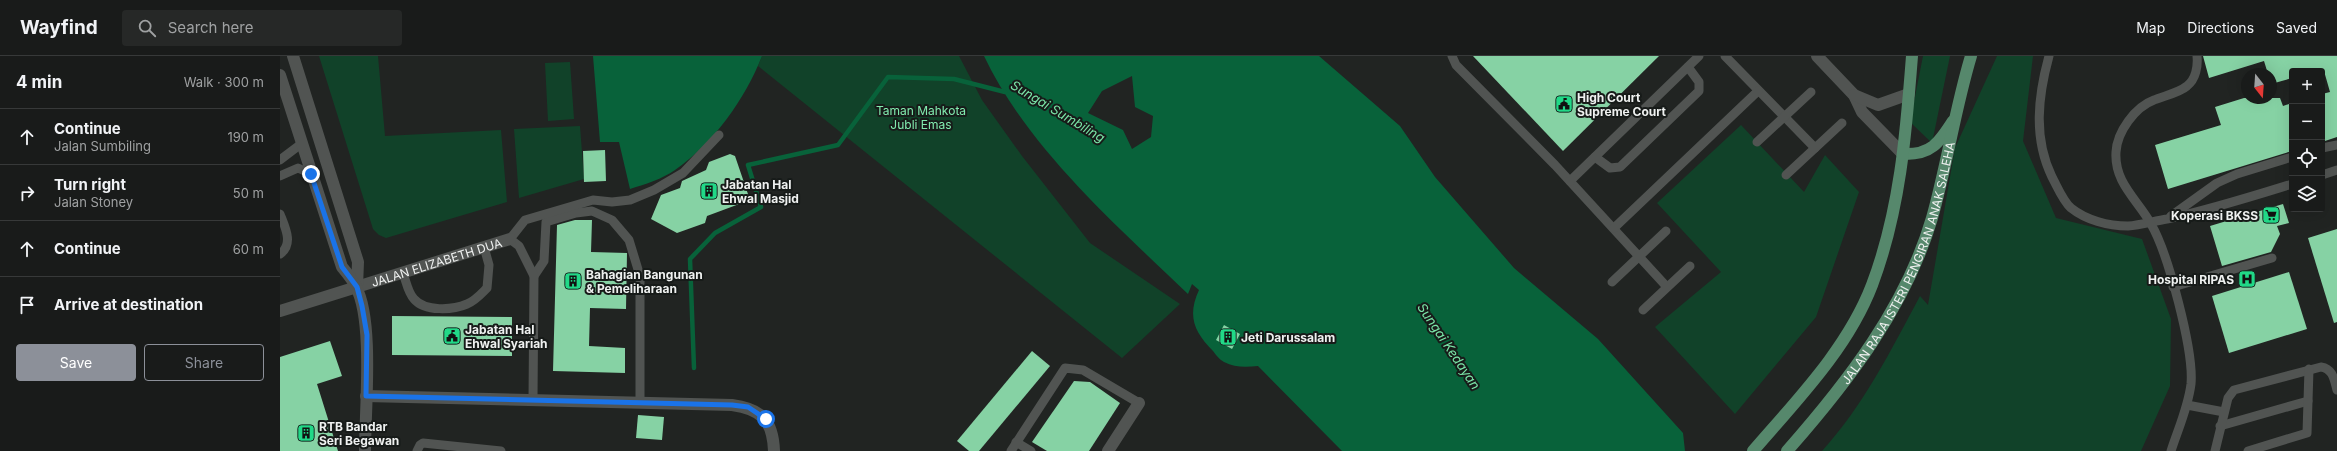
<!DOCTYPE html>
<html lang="en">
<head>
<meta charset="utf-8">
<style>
  body { margin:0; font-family:Inter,sans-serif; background:#262827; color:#f1f3f6 }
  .controls { position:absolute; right:12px; top:12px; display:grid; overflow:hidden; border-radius:4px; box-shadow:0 4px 16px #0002 }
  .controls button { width:36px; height:36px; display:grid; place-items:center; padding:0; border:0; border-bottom:1px solid #373939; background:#191b1a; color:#f1f3f6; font:20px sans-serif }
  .compass { position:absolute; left:1961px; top:12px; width:36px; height:36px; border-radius:50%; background:#191b1a; box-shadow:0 4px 16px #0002; rotate:163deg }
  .stop { position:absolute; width:12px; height:12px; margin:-9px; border:3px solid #1a73e8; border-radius:50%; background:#fff }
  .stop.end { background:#1a73e8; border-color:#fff; box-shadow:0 1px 4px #0008 }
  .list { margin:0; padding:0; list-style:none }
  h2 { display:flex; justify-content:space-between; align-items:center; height:52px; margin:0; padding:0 16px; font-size:17px }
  h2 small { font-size:13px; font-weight:400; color:#9fa1a2 }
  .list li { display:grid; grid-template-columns:26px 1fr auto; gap:12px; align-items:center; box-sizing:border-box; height:56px; padding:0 16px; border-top:1px solid #373939 }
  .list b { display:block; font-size:15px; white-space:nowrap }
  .list p { margin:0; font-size:13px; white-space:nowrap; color:#9fa1a2 }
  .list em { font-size:13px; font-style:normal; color:#9fa1a2 }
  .actions { display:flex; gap:8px; padding:12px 16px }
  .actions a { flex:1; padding:9px 0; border:1px solid #8c9099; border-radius:4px; text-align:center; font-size:14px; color:#8c9099 }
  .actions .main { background:#8c9099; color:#fff }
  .icon { flex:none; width:22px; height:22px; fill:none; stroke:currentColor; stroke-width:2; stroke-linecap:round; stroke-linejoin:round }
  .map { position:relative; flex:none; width:2057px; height:395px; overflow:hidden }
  header { display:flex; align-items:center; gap:24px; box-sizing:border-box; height:56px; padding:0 20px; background:#191b1a; border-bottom:1px solid #373939 }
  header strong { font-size:19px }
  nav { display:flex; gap:22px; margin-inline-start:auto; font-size:14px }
  .search { width:280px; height:36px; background:#262827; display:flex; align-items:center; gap:10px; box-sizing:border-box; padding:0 14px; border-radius:4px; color:#9fa1a2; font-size:15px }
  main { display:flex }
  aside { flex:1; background:#191b1a }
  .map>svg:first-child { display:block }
</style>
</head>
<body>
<header>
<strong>Wayfind</strong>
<div class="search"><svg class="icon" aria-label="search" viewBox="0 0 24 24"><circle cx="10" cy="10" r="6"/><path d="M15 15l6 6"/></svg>Search here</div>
<nav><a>Map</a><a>Directions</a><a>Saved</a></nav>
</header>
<main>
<aside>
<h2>4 min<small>Walk · 300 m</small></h2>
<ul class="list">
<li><svg class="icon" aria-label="ahead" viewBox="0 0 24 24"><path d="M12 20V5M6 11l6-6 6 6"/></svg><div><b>Continue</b><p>Jalan Sumbiling</p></div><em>190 m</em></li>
<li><svg class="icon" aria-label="right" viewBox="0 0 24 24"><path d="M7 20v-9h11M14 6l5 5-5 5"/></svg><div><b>Turn right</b><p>Jalan Stoney</p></div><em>50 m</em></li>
<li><svg class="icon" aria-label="ahead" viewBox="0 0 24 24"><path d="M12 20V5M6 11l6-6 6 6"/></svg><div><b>Continue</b></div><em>60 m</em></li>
<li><svg class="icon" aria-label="arrive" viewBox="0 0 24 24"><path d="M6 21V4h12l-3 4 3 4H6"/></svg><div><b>Arrive at destination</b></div></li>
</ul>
<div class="actions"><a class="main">Save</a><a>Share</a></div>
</aside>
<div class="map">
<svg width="2057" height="395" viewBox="0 0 2057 395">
  <rect width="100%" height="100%" fill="#212422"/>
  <g fill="#114229">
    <polygon points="39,0 98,0 105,80 221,74 227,146 106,182 99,179 93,173"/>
    <polygon points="482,0 679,0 702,44 742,100 810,187 900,248 842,302 478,10"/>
    <polygon points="1643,0 1670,0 1652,87 1630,66"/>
    <path d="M 1717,0 L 1753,0 L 1743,85 L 1776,162 L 1862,183 L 1891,263 L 1890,330 L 1861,395 L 1542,395 C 1584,349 1611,294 1640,240 L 1648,249 L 1675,92 Z"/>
    <polygon points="290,6 294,63 268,65 265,7"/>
    <polygon points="1461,69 1524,136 1545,99 1579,136 1536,261 1455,358 1375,271 1441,216 1377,147"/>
    <polygon points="300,70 304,123 239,142 234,73"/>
  </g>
  <g fill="#08623a" fill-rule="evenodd">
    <path d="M 313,0 L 482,0 C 465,43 434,87 395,114 C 382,123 366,128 350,133 L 339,86 L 320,86 Z"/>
    <path d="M 704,0 L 1039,0 L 1120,70 L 1155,121 L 1234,212 L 1318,283 L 1403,377 L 1405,395 L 1062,395 L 978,310 C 967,311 955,312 944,306 C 940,304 936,299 933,295 C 914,276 907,260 919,234 L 912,228 L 908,238 C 836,169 747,91 704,0 ZM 852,20 L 855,51 L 873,60 L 871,81 L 852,93 L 843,74 L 808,57 L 822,35 Z"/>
  </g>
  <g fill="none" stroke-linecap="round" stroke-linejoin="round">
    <polyline stroke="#08623a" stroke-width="4.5" points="414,312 410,203 435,177 481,151 468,109 558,89 608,21 674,23 725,36"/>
  </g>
  <g fill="#86d2a4">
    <polygon points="1193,0 1379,0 1283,95"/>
    <polygon points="1923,0 2057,0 2057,81 2042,86 2042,38 2050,36 2044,15 2012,15 2012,22 1991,28 1991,18 1988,18 1984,5 1929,22"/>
    <polygon points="1964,42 2000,42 2003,50 2012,47 2012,95 1888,133 1875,89 1941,69 1935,51"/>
    <polygon points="325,94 326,125 304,126 303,95"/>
    <polygon points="450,98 455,100 470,144 427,160 425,167 397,177 371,163 381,139 400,132 402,125 426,114 429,106"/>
    <polygon points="2003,148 2009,167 1997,170 2000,178 1991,196 1942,210 1930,170"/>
    <polygon points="295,164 312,164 311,196 347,197 346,253 310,252 309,290 345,292 345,317 273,315 277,169"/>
    <polygon points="2057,173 2057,266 2054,267 2028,182"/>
    <polygon points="2009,216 2027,273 1949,297 1932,240"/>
    <polygon points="112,260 232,261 232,300 112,299"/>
    <polygon points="944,269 960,278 952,293 936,284"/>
    <polygon points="50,285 62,320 37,328 58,395 0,395 0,301"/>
    <polygon points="752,295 770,310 699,395 689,395 677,385"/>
    <polygon points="794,325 810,326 840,347 809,395 767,395 752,386"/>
    <polygon points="358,359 384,361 382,384 356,382"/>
  </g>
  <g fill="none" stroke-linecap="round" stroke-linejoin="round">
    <g stroke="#515452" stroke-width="9">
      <polyline points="1172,0 1176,9 1275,109 1387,231"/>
      <polyline points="1445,0 1535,92"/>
      <path d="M 1769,0 C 1758,40 1753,82 1772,121 C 1777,130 1783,145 1791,152 C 1806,164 1828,170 1848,170 C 1861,169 1874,165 1887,163 C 1929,154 1970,141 2012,128"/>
      <polyline points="1477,86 1531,36"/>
      <polyline points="2042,92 2057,89"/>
      <polyline points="1315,101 1330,112 1340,111 1419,35 1419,26 1408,11"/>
      <polyline points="0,104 21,88"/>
      <polyline points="1506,119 1562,67"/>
      <polyline points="2042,119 2057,114"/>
      <polyline points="0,120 18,112 31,118"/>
      <polyline points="1290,125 1419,0"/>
      <path d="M 0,158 C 5,171 14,188 0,198"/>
      <polyline points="1891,160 1937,127 1957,118 2012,101"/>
      <polyline points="1334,172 1478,35"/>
      <path d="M 123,217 C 126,225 128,237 134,243 C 145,256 173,254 187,248 C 195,245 201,238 207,232 L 209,209 L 204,191"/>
      <polyline points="254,220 264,205 266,166 296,157 312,155 332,164 349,184 360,220 360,346"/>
      <polyline points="1332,226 1386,175"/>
      <polyline points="1893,231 1992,202"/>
      <polyline points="1363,254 1410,210"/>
      <polyline points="253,343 254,220 239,190 230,183 245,164 313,144 332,146 350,144 374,134 403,117 439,79"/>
      <polyline points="1907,349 1944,356"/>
      <polyline points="1940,370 2028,345"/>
      <polyline points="736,386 751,395"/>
      <polyline points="137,395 140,389 143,387 221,395"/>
      <polyline points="731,395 785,312 803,314 859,347"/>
      <path d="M 1891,395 C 1898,373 1908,352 1911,328 C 1914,295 1888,197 1871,168 C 1858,144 1834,127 1836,96 C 1837,76 1855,51 1874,44 C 1883,40 1899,37 1907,30 C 1916,23 1918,10 1917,0"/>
      <path d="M 1935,395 L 1948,342 L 1954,334 L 2041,311 C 2053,313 2054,323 2057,334"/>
      <polyline points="1968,395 2027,377 2029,313"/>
    </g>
    <g stroke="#515452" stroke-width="12">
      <polyline points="1537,0 1574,39 1582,56 1623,98"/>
      <polyline points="1574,39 1598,49 1629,38"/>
      <path id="s1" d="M 0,255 L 230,183"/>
      <path d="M 86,340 L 452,349 C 482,353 493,365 494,395"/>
      <polyline points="828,395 859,347"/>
    </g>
    <g stroke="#515452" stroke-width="12">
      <polyline points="13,0 78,206 77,231"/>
      <path d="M 0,19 L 62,211 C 67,217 73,224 76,231 C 94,265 85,354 85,395"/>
    </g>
    <g stroke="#56886c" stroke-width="12">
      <path d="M 1623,98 C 1651,99 1659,87 1673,65"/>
      <path d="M 1473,395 C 1517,344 1568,292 1592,229 C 1620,155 1626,78 1632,0"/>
      <path id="s2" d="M 1507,395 C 1567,327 1626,251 1652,162 C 1667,109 1675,53 1691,0"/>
    </g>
  </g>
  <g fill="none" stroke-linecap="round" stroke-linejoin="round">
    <polyline stroke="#1a73e8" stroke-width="5" points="31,118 62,211 77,231 82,250 87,279 86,340 452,349 468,351 486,363"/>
  </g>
  <defs>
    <symbol id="civic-square" viewBox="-11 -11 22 22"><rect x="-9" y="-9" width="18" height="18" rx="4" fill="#21d887" stroke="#171b19"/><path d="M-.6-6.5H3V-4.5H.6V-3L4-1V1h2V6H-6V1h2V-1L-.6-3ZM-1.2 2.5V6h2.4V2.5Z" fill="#111"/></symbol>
    <symbol id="building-square" viewBox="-11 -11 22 22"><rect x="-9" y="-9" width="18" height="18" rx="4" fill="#21d887" stroke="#171b19"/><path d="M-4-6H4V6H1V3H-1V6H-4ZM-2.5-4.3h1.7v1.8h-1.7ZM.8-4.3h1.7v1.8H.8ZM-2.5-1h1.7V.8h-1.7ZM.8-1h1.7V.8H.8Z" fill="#111"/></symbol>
    <symbol id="supermarket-square" viewBox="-11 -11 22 22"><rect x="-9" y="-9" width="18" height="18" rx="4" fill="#21d887" stroke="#171b19"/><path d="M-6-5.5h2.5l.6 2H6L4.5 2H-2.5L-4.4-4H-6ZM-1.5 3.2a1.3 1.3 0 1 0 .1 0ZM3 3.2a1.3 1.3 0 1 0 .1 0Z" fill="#111"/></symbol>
    <symbol id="hospital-square" viewBox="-11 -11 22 22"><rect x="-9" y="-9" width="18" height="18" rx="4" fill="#21d887" stroke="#171b19"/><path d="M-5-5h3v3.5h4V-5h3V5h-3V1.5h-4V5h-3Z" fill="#111"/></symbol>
  </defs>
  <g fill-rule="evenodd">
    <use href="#civic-square" x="1274" y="38" width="20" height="20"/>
    <use href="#building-square" x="419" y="125" width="20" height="20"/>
    <use href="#supermarket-square" x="1981" y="149" width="20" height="20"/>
    <use href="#hospital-square" x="1957" y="213" width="20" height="20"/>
    <use href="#building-square" x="283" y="215" width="20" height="20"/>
    <use href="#civic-square" x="162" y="270" width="20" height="20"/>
    <use href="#building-square" x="938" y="271" width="20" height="20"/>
    <use href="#building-square" x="16" y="367" width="20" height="20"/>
  </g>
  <g text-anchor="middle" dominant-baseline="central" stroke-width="4" stroke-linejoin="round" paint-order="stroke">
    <g font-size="12" font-weight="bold" fill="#eff1f0" stroke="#171b19" text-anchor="start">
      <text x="1297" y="41">High Court<tspan x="1297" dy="14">Supreme Court</tspan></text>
      <text x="442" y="128">Jabatan Hal<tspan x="442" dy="14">Ehwal Masjid</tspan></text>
      <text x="1978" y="159" text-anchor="end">Koperasi BKSS</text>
      <text x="306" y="218">Bahagian Bangunan<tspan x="306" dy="14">&amp; Pemeliharaan</tspan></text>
      <text x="1954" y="223" text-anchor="end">Hospital RIPAS</text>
      <text x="185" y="273">Jabatan Hal<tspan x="185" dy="14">Ehwal Syariah</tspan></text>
      <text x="961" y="281">Jeti Darussalam</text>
      <text x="39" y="370">RTB Bandar<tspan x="39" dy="14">Seri Begawan</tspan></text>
    </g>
    <g font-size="12" fill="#81eaae" stroke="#171b19">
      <text x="641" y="54">Taman Mahkota<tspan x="641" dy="14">Jubli Emas</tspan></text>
    </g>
    <g font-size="12" fill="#eff1f0" stroke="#171b19">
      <text stroke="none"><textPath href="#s1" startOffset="164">JALAN ELIZABETH DUA</textPath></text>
      <text stroke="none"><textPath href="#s2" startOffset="222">JALAN RAJA ISTERI PENGIRAN ANAK SALEHA</textPath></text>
    </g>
    <g font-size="13" font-style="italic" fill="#7ae4a7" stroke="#171b19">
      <text transform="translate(778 55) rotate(31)">Sungai Sumbiling</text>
      <text transform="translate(1169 290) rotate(56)">Sungai Kedayan</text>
    </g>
  </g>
</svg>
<div class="controls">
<button>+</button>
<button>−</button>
<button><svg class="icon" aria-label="locate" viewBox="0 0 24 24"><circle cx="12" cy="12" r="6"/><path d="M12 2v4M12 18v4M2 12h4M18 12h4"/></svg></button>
<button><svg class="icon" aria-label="layers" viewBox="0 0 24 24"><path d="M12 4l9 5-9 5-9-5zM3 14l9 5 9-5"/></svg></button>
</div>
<svg class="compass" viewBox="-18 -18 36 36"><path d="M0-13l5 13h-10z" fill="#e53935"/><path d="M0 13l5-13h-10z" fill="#9fa1a2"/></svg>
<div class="stop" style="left:486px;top:363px"></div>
<div class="stop end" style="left:31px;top:118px"></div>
</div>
</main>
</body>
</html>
